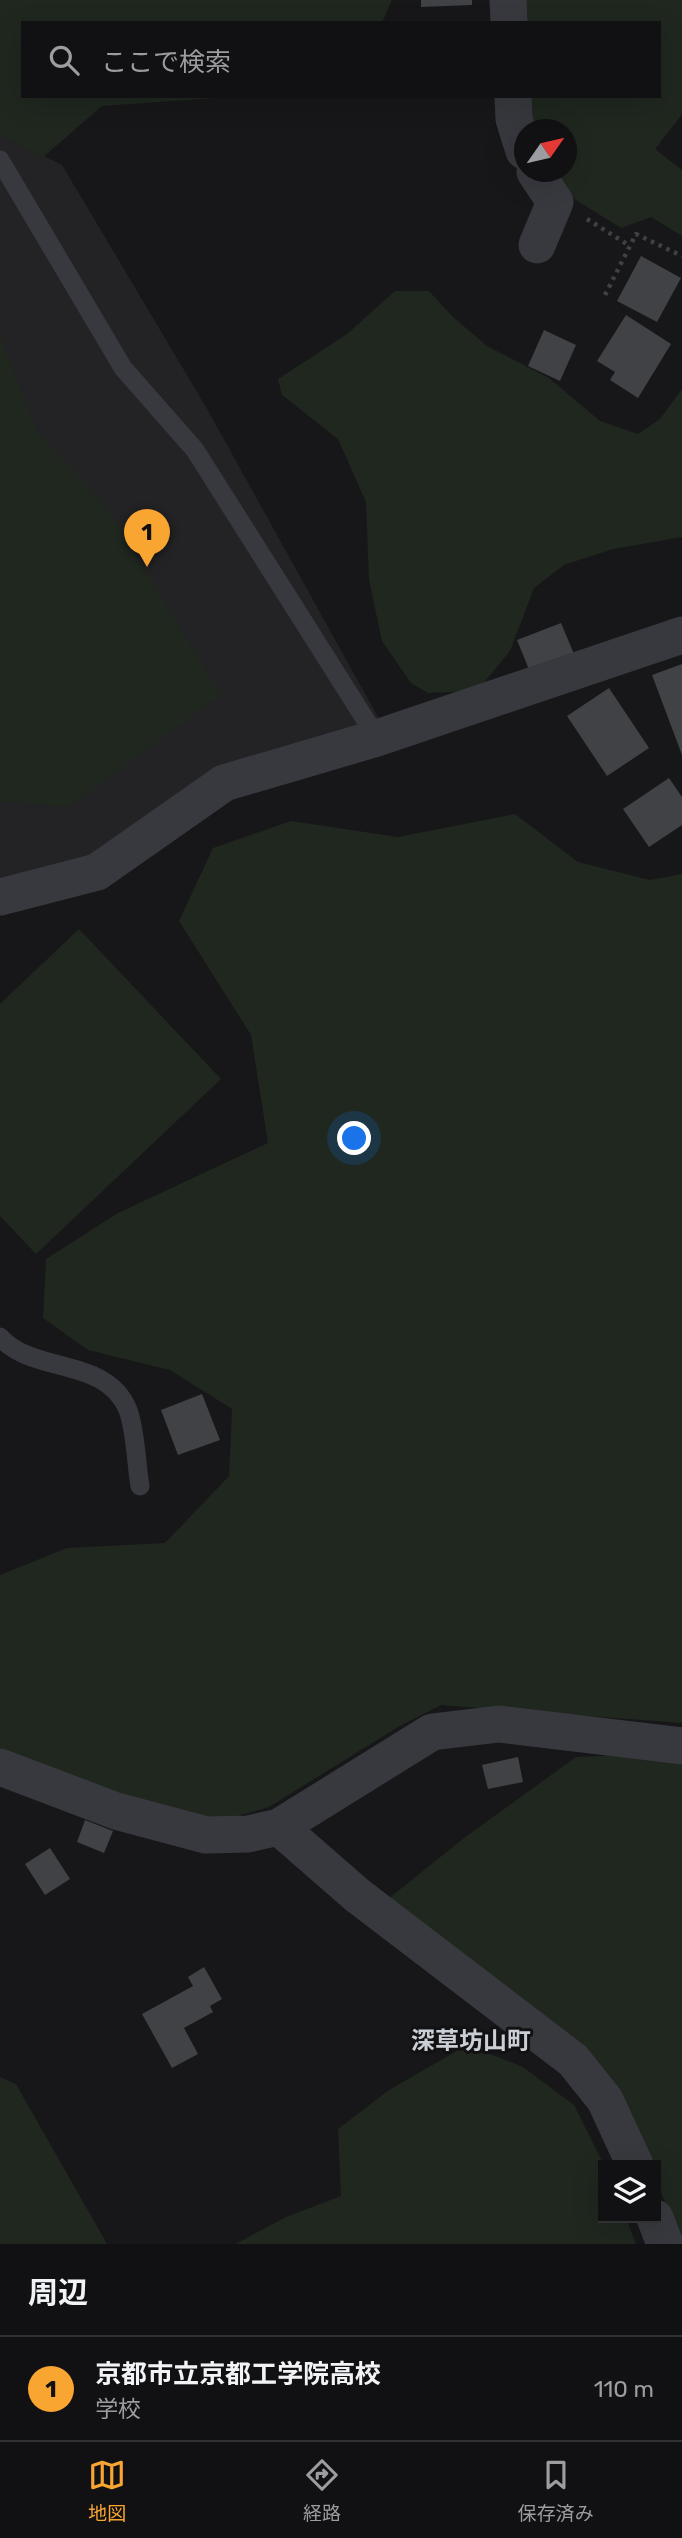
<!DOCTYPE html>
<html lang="ja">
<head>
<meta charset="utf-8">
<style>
  body { margin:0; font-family:Rubik,"Noto Sans JP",sans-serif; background:#1e1f21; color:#f1f3f6 }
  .controls { position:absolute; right:21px; bottom:21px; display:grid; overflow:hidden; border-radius:0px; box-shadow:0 7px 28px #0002 }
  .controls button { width:63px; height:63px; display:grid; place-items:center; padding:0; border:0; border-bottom:2px solid #303133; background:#111113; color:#f1f3f6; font:35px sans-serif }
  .compass { position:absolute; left:514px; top:119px; width:63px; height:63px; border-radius:50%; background:#111113; box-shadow:0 7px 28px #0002; rotate:56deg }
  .you { position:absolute; left:355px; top:1139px; width:24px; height:24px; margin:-18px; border:5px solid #fff; border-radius:50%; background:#1a73e8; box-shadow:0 0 0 10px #1a73e833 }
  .badge { display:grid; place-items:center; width:46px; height:46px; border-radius:50%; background:#f8a531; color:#111; font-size:23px; font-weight:700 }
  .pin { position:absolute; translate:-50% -58px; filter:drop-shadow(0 2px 4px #0008) }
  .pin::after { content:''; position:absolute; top:37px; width:24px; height:21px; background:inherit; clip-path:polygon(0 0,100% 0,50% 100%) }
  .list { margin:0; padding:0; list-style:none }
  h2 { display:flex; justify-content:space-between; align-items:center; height:91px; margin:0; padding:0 28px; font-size:30px }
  h2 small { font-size:23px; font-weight:400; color:#9c9da0 }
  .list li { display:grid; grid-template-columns:46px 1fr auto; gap:21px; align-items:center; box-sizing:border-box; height:105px; padding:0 28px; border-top:2px solid #303133 }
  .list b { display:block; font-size:26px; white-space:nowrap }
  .list p { margin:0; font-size:23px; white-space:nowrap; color:#9c9da0 }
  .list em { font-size:23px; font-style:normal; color:#9c9da0 }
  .icon { flex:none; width:38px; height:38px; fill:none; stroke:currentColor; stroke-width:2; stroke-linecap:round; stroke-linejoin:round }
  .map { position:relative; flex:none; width:682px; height:2244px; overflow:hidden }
  .search { position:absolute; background:#111113; box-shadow:0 7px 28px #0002; left:21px; right:21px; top:21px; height:77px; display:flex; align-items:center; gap:18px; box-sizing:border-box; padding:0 24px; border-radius:0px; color:#9c9da0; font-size:26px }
  .sheet { height:196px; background:#111113 }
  nav { display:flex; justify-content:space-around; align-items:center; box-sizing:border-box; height:98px; border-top:2px solid #303133; background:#111113; font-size:19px; color:#9c9da0 }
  nav a { display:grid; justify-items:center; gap:4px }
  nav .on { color:#f8a531 }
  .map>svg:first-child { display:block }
</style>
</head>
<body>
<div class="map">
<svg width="682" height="2244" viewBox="0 0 682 2244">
  <rect width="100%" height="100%" fill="#171719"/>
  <polygon fill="#232326" points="0,134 62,165 206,407 383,726 115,851 0,884"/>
  <g fill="#1f271f">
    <polygon points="0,0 392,0 382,23 23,23 23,96 243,96 102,106 42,158 0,134"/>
    <polygon points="519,0 682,0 682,114 655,149 682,170 682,236 651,217 621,228 576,200 547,172 566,172 566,130 527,129 523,96 659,96 659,23 521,23"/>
    <polygon points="395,291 429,291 453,317 487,346 549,378 600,421 638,434 660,419 682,389 682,537 613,549 564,565 534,588 510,651 477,691 428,693 411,683 382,641 369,580 366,502 338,439 282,395 278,379 347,334"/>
    <polygon points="0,335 37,431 107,508 221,695 69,807 0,801"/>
    <polygon points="515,814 578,862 650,880 682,874 682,1723 441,1705 398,1727 269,1807 212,1823 127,1801 0,1748 0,1575 67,1548 165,1543 229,1476 232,1409 170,1370 88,1350 43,1318 46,1259 118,1213 268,1143 251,1035 179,921 213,848 291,821 398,837"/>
    <polygon points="79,929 221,1079 36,1254 0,1216 0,1004"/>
    <polygon points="628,1755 682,1761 682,2244 656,2180 656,2165 650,2165 643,2145 388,1899 464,1838 576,1757"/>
    <polygon points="467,2045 523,2067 574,2105 604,2165 603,2218 626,2218 636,2244 235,2244 286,2217 341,2196 338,2129 389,2090"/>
    <polygon points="0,2077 16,2084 107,2244 0,2244"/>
  </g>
  <g fill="#414246">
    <polygon points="421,0 472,0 472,5 421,7"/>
    <polygon points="641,256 681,278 657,322 617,301"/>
    <polygon points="626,315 671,344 638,398 610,380 615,372 597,361"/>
    <polygon points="544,330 576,345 560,381 528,366"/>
    <polygon points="561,623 574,654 530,672 517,640"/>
    <polygon points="682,664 682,755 652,675"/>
    <polygon points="609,688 649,748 607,776 567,716"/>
    <polygon points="669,778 682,797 682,825 649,847 623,809"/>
    <polygon points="202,1394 220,1440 178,1455 161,1410"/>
    <polygon points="518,1757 523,1782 488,1789 482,1765"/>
    <polygon points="85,1820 113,1831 104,1853 77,1842"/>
    <polygon points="50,1848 70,1879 45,1895 25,1864"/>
    <polygon points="204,1967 222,1999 210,2006 213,2012 184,2028 198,2054 172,2068 142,2014 193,1986 188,1977"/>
  </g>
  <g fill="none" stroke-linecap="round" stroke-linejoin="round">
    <g stroke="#3e4145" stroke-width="4.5" stroke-dasharray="3.5 5" stroke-linecap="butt">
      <polyline points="587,219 630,246"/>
      <polyline points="605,295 636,234 682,256"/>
    </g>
    <g stroke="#38393e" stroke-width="19">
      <polyline points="0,160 123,368 195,450 377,738"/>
      <path d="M 0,1337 C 34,1375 106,1356 128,1410 C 136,1432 136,1463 140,1486"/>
    </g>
    <g stroke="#38393e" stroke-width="37">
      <polyline points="508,0 509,23"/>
      <polyline points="513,96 514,119 524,151"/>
      <polyline points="535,172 555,202 537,245"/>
      <polyline points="0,897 97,872 224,783 377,738 682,635"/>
      <polyline points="0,1767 116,1811 206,1835 248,1834 279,1827 432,1732 499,1724 682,1746"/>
      <polyline points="279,1827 357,1895 573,2060 605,2100 635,2165"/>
      <polyline points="655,2218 665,2244"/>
    </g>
  </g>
  <g text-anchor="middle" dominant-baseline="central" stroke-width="6" stroke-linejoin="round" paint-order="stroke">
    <g font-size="24" font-weight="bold" fill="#caced5" stroke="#121214">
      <text x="471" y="2041">深草坊山町</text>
    </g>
  </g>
</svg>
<div class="controls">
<button><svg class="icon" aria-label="layers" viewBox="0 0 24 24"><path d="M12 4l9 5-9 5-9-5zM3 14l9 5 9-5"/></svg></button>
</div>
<svg class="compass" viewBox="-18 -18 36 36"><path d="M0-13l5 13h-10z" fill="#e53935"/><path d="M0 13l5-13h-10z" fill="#9c9da0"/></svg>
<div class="you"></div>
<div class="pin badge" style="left:147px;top:567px">1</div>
<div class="search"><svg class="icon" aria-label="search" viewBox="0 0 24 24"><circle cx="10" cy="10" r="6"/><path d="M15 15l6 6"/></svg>ここで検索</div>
</div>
<section class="sheet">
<h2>周辺<small></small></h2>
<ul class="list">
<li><span class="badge">1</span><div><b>京都市立京都工学院高校</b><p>学校</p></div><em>110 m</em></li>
</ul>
</section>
<nav>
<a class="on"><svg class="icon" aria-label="map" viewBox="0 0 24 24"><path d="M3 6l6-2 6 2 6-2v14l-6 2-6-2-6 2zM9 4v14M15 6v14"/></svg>地図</a>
<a><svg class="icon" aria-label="directions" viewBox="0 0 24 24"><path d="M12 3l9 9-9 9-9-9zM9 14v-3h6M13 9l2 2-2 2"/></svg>経路</a>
<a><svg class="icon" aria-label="saved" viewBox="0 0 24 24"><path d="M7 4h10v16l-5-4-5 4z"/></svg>保存済み</a>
</nav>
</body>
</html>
